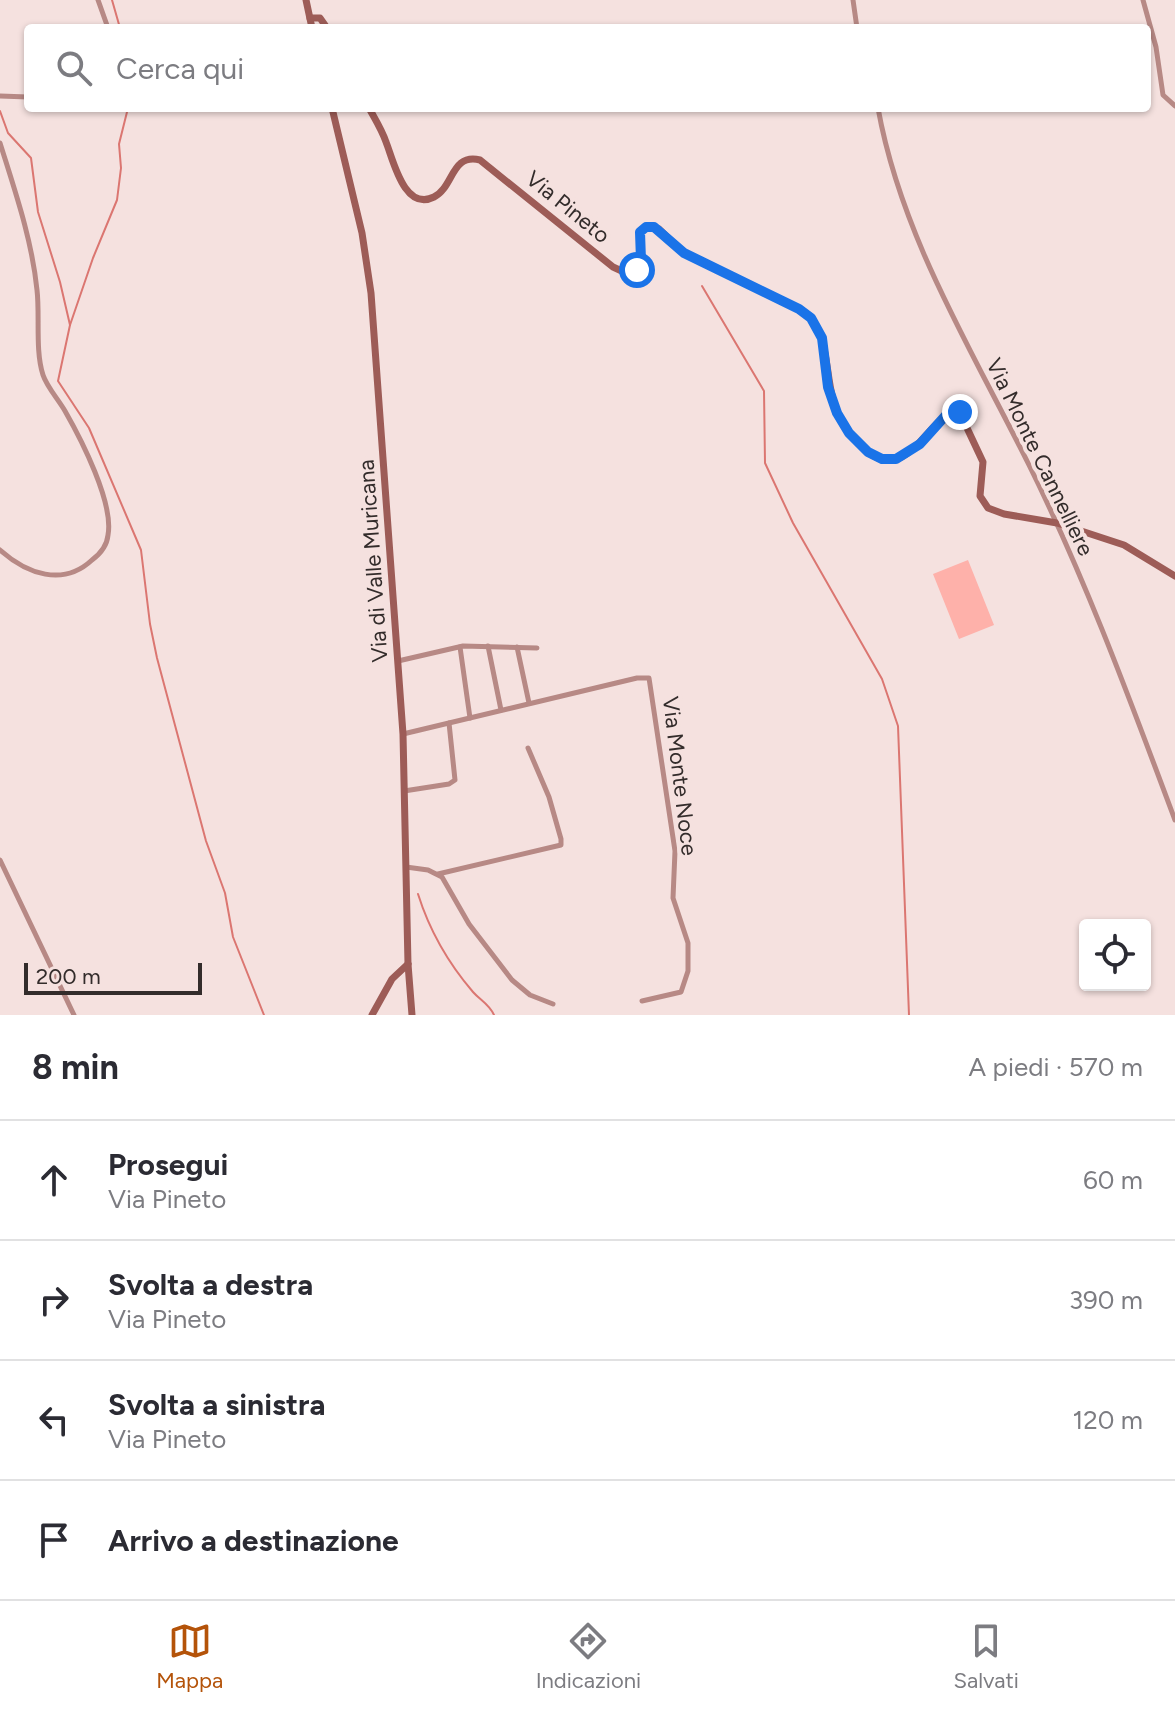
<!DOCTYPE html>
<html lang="it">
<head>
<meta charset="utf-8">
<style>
  body { margin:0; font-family:Figtree,sans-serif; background:#f7f7f7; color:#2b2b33 }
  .controls { position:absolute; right:24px; bottom:24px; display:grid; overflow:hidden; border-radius:8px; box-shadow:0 2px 6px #0004 }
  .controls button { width:72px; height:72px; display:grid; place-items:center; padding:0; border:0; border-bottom:2px solid #e1e1e2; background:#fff; color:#2b2b33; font:40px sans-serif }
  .scale { position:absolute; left:24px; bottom:20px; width:178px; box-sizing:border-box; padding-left:8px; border:4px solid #332c2b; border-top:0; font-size:22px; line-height:28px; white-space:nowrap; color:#332c2b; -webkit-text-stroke:6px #f5e1df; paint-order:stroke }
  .stop { position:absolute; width:24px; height:24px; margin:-18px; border:6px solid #1a73e8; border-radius:50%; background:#fff }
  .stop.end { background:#1a73e8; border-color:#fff; box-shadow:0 2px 8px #0008 }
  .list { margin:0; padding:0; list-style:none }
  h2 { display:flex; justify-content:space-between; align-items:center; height:104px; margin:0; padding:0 32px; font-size:34px }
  h2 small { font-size:26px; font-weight:400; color:#7c7c81 }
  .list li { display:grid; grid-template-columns:52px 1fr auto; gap:24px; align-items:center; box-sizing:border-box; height:120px; padding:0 32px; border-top:2px solid #e1e1e2 }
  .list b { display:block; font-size:30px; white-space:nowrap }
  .list p { margin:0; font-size:26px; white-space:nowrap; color:#7c7c81 }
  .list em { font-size:26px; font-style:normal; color:#7c7c81 }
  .icon { flex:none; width:44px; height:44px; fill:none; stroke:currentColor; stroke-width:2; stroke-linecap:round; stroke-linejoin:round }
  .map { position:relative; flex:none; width:1175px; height:1015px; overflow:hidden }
  .search { position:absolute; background:#fff; box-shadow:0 2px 6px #0004; left:24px; right:24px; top:24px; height:88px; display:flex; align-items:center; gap:20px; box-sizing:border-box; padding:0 28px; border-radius:8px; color:#7c7c81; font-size:30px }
  .sheet { height:584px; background:#fff }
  nav { display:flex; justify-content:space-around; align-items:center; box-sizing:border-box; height:112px; border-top:2px solid #e1e1e2; background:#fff; font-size:22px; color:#7c7c81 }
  nav a { display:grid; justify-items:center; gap:4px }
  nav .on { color:#b45309 }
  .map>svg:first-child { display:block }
</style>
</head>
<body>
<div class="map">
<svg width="1175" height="1015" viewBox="0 0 1175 1015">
  <rect width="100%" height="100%" fill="#f5e1df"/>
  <polygon fill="#feb1aa" points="968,560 994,625 959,639 933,574"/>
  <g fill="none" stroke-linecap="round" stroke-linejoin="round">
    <g stroke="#db7671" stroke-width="2">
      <polyline points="112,0 120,28"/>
      <polyline points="0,111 8,133 31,158 38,212 60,282 70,325 58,381 89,428 141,550 150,624 157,658 206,841 225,893 233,937 264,1015"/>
      <polyline points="702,286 764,391 765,463 793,523 882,679 898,726 909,1015"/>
      <polyline points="70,325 93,258 117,200 121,168 119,144 128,108"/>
      <path d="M 418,894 C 429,929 449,964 473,992 C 481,1001 489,1004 494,1015"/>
    </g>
    <g stroke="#b78985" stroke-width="5">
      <polyline points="98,0 108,28"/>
      <polyline points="853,0 857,28"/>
      <polyline points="1143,0 1156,47 1163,95 1175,106"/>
      <polyline points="0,96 28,97"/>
      <path d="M 878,108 C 901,236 972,350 1029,465 C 1086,580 1130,700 1175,820"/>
      <path d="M 0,143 C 15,191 32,240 37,290 C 40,315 35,351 43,375 C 47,387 58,399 65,411 C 81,439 114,503 108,535 C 107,546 100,554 92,560 C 63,587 27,574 0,550"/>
      <polyline points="488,646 501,710"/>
      <polyline points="460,647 470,718"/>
      <polyline points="517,647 529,703"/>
      <polyline points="398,661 463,646 537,648"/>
      <polyline points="403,734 637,678 649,678 675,851 673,898 688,943 688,971 681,992 642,1001"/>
      <polyline points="404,791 449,784 455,780 449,723"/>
      <polyline points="0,860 74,1015"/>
      <polyline points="406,867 428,870 442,877 469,924 512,980 530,995 553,1004"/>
      <polyline points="438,874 561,845 561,839 549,797 528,748"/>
    </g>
    <g stroke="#9d5c57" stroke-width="7">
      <polyline points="306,0 312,28"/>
      <polyline points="310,18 320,18 327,28"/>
      <polyline points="332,108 362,233 371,293 403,734 408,964 412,1015"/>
      <path d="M 369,108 C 375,119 382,130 386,142 C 393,159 404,212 434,197 C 454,187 451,153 480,160 L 613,267 L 626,273 L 635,272 L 641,260 L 640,232 L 646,227 L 659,229 L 684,253 L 799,309 C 839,333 817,390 847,430 C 904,509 927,409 959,411 L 983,462 L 980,496 L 988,508 L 1004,514 L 1057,523 L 1124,545 L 1175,576"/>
      <polyline points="372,1015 392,979 408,964"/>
    </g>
  </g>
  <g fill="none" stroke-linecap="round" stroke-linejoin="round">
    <polyline stroke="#1a73e8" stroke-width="10" points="637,270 641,260 640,232 646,227 654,227 684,253 799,309 811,318 822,338 828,387 837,413 849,433 868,452 882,459 896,459 920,444 947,414 954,411 960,412"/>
  </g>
  <g text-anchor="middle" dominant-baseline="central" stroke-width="8" stroke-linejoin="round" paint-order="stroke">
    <g font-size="22" fill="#332c2b" stroke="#f5e1df">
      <text transform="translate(568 207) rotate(39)">Via Pineto</text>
      <text transform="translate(1040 457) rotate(64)">Via Monte Cannelliere</text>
      <text transform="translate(373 561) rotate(-94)">Via di Valle Muricana</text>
      <text transform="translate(680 776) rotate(83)">Via Monte Noce</text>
    </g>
  </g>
</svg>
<div class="controls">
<button><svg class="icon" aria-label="locate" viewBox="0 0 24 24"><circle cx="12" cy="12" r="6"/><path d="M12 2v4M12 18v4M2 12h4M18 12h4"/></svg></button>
</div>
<div class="scale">200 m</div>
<div class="stop" style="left:637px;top:270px"></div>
<div class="stop end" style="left:960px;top:412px"></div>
<div class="search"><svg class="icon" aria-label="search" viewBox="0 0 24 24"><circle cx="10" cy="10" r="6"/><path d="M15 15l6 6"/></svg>Cerca qui</div>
</div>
<section class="sheet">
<h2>8 min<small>A piedi · 570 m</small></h2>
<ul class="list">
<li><svg class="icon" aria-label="ahead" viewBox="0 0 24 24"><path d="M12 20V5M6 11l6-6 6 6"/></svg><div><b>Prosegui</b><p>Via Pineto</p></div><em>60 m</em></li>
<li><svg class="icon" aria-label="right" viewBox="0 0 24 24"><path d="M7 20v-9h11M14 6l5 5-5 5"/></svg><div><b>Svolta a destra</b><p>Via Pineto</p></div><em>390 m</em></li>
<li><svg class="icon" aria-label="left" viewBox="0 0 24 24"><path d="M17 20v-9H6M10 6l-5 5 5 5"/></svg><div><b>Svolta a sinistra</b><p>Via Pineto</p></div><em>120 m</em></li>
<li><svg class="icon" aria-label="arrive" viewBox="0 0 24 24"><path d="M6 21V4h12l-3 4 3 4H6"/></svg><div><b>Arrivo a destinazione</b></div></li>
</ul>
</section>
<nav>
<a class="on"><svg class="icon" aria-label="map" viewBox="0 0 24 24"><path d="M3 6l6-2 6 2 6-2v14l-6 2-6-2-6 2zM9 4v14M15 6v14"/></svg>Mappa</a>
<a><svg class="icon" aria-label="directions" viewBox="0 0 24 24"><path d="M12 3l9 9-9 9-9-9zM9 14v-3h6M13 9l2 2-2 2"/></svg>Indicazioni</a>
<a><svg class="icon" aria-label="saved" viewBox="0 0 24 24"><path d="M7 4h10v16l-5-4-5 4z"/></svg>Salvati</a>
</nav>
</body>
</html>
